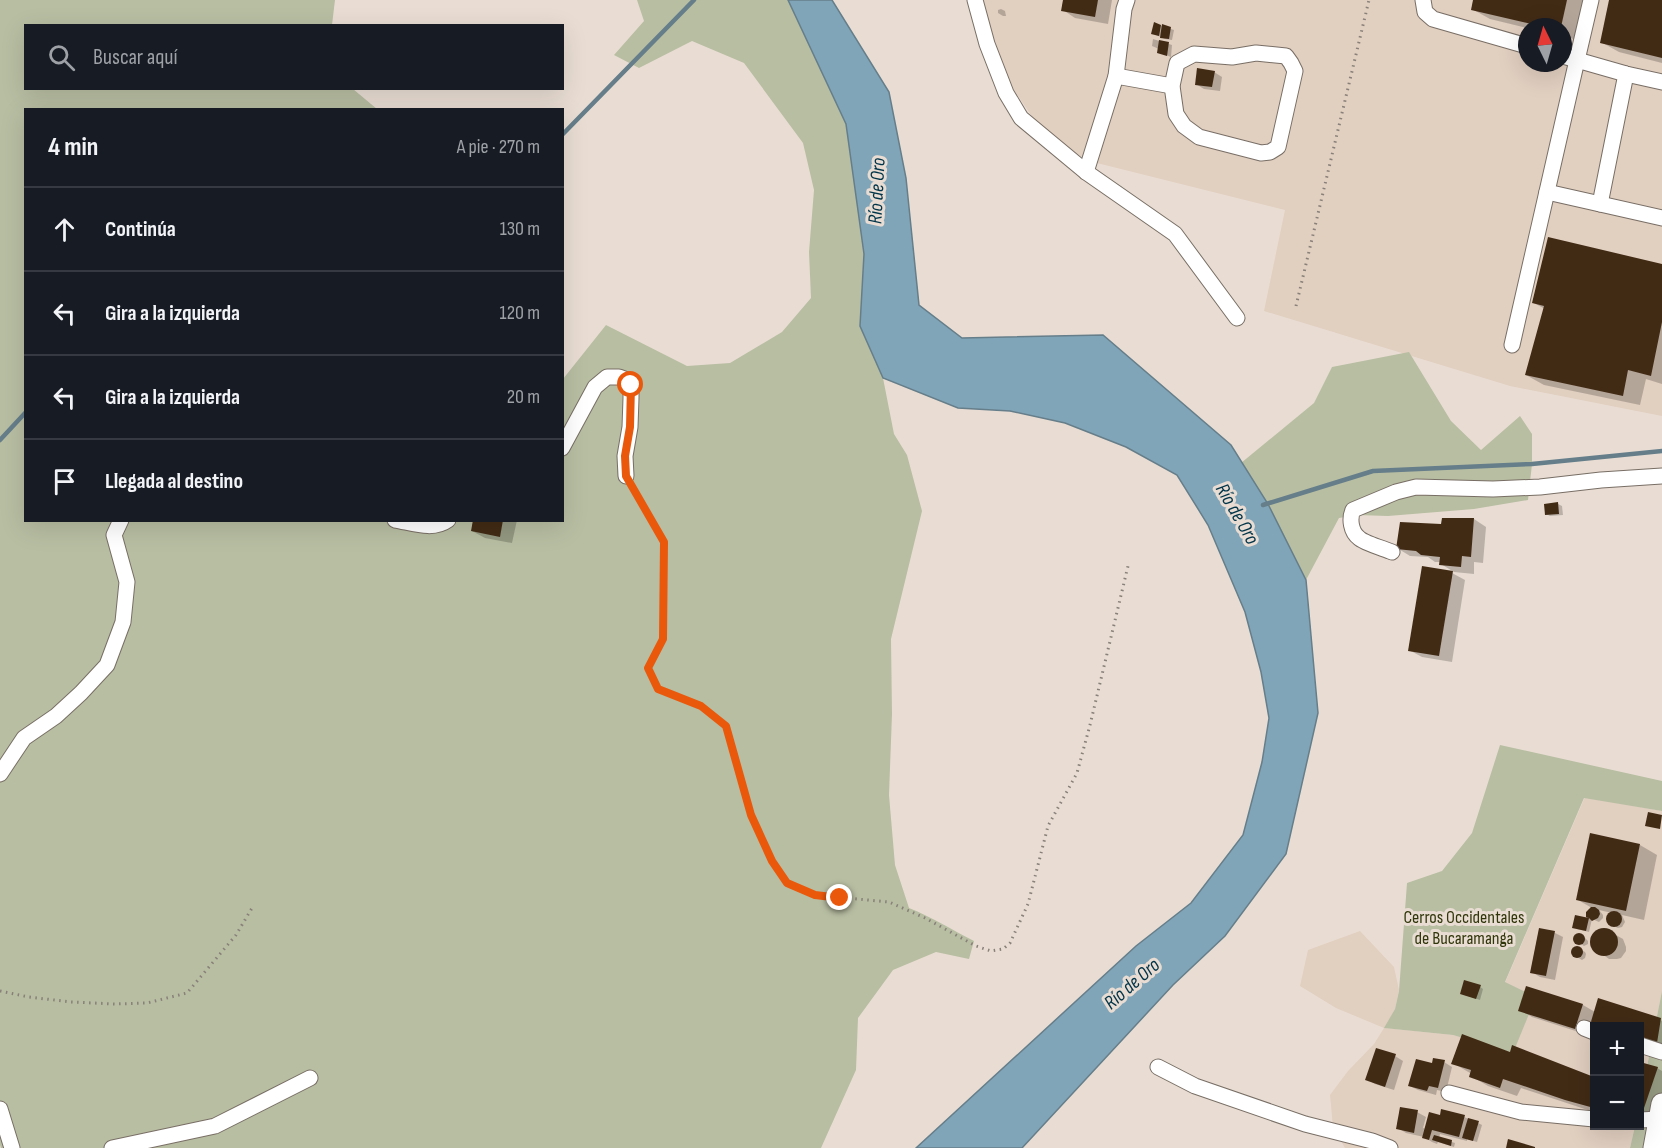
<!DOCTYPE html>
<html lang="es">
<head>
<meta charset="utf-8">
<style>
  body { margin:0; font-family:"Sofia Sans Condensed",sans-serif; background:#242831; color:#f1f3f6 }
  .controls { position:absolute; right:18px; bottom:18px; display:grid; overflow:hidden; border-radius:0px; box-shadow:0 6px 24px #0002 }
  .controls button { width:54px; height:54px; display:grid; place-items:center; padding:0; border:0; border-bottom:2px solid #363941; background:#171b24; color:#f1f3f6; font:30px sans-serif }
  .compass { position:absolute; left:1518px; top:18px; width:54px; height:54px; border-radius:50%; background:#171b24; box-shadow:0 6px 24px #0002; rotate:355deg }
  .stop { position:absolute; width:18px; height:18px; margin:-14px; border:4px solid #ea580c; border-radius:50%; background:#fff }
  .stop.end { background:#ea580c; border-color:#fff; box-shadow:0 2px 6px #0008 }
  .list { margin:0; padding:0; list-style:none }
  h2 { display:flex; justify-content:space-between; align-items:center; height:78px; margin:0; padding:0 24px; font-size:26px }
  h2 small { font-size:20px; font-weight:400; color:#9ea1a6 }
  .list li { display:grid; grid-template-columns:39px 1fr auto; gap:18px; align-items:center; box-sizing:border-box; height:84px; padding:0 24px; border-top:2px solid #363941 }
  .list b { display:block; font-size:22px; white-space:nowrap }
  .list em { font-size:20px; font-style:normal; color:#9ea1a6 }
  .icon { flex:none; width:33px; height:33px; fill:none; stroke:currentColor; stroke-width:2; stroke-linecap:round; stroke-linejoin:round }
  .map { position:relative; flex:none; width:1662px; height:1148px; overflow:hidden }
  .search { position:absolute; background:#171b24; box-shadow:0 6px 24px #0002; left:24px; top:24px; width:540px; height:66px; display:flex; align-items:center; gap:15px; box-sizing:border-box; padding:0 21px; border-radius:0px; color:#9ea1a6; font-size:22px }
  .panel { position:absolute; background:#171b24; box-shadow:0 6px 24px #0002; left:24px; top:108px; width:540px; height:414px; border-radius:0px }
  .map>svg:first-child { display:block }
</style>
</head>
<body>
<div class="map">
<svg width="1662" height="1148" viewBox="0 0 1662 1148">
  <rect width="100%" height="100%" fill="#e9ddd3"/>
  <g fill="#e1cfc0" fill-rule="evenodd">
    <path d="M 978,0 L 1662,0 L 1662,416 L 1510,386 L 1264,311 L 1285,210 L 1089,161 L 1043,133 L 996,63 ZM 1527,27 L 1563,27 L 1563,63 L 1527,63 Z"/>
    <polygon points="1585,797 1662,811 1662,991 1640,1102 1640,1026 1594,1026 1594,1126 1635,1126 1630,1148 1345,1148 1333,1127 1330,1095 1348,1071 1374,1044 1384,1028 1336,1008 1300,986 1308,950 1360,931 1394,967 1399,990 1395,1009 1385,1028 1453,1035 1513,1053 1505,983"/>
  </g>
  <g fill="#b8bea2">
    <path d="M 0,0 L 335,0 L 332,25 L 26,26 L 26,88 L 353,89 L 377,109 L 26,110 L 26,520 L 562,520 L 563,379 L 606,325 L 687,366 L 730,363 L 782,332 L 811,298 L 809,252 L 814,190 L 803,143 L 744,63 L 692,41 L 639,68 L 614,55 L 644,21 L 637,0 L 788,0 L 846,124 L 864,254 L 860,326 L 883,378 L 894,434 L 907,455 L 922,511 L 891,639 L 892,714 L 889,795 L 895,865 L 909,908 C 932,917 952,930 974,941 L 969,959 L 936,952 L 893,970 L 858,1018 L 856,1070 L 821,1148 L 1,1148 L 0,1145 Z"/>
    <polygon points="1409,352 1451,421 1481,450 1520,416 1532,434 1532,464 1528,500 1474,509 1388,516 1357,515 1339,518 1306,580 1268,504 1241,463 1314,403 1332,367"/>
    <polygon points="1500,745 1662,781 1662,811 1584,798 1505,982 1536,997 1513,1053 1453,1035 1384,1028 1395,1009 1399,991 1407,883 1442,871 1472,833"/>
    <polygon points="1662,991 1662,1148 1630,1148 1635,1126 1640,1126 1640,1102"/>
  </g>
  <polygon fill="#80a5b8" stroke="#657e8a" stroke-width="1.5" points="788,0 832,0 889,92 906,178 919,305 962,338 1103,335 1231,445 1268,504 1306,580 1318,713 1286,854 1225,936 1173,985 1022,1148 916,1148 1136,946 1191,903 1243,835 1262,762 1269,718 1261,672 1245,612 1208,525 1177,475 1126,447 1065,423 1010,411 958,408 883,378 860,326 864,254 846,124"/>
  <g fill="#0003">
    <polygon points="1064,0 1112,0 1108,24 1075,18 1063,10"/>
    <polygon points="1474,0 1587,0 1577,40 1563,36 1563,27 1527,28 1490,19 1472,9"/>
    <polygon points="1611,0 1662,0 1662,63 1619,52 1601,42"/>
    <polygon points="1001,9 1005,11 1006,16 1003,16 998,13 998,10"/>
    <polygon points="1155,24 1174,30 1172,40 1165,39 1156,35"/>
    <polygon points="1153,39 1172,45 1171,57 1158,52 1159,49 1152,46"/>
    <polygon points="1214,72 1222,77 1220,91 1204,89 1196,84"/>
    <polygon points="1662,266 1662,384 1646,379 1640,405 1544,385 1526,375 1545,309 1534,303"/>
    <polygon points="1558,504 1562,506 1563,515 1550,516 1546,514"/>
    <polygon points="1474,519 1486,527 1483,563 1474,562 1474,574 1454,572 1441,564 1441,562 1435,562 1428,557 1410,556 1397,548 1442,525"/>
    <polygon points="475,520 517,520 512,543 485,538 472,531"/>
    <polygon points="1452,573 1465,580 1452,662 1422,657 1409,650"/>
    <polygon points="1640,845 1657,855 1644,920 1622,915 1625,922 1622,927 1618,928 1610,924 1608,919 1612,913 1599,910 1603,915 1603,918 1599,922 1592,919 1589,932 1577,929 1588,919 1588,910 1592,908 1578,900"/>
    <polygon points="1540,930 1555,933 1563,937 1555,980 1540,977 1532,972"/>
    <polygon points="1607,930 1623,939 1626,947 1626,951 1621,958 1617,959 1609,959 1594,948 1592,940 1596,933 1599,931"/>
    <polygon points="1582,935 1588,941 1588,944 1584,946 1575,940 1575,936"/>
    <polygon points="1578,948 1585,952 1586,954 1585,958 1582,960 1575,956 1573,953 1574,950"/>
    <polygon points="1480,987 1483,989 1480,1000 1465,995"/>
    <polygon points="1583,1005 1595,1012 1660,1020 1662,1021 1662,1047 1640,1041 1640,1026 1596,1026 1588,1035 1532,1017 1520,1010"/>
    <polygon points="1513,1047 1594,1079 1594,1112 1521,1088 1517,1096 1488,1086 1471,1076 1470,1073 1453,1063 1510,1054"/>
    <polygon points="1395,1056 1403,1061 1394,1090 1375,1084 1367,1079"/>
    <polygon points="1444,1062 1452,1067 1446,1092 1437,1090 1436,1095 1418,1090 1410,1086 1433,1065"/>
    <polygon points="1640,1064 1657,1068 1662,1071 1662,1117 1640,1111"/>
    <polygon points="1417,1112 1426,1117 1423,1128 1426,1129 1441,1117 1464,1117 1478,1123 1482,1125 1477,1142 1467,1139 1467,1141 1440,1134 1439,1138 1455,1143 1454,1147 1438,1142 1437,1144 1432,1142 1424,1137 1406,1133 1398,1128"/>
  </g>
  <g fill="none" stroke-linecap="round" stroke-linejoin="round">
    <g stroke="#657e8a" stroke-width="4.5">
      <polyline points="562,135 694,0"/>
      <polyline points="0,440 26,412"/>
      <polyline points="1263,505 1373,471 1532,464 1662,451"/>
    </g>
  </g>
  <g fill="#422b15">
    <polygon points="1063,0 1098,0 1095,17 1061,11"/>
    <polygon points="1473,0 1567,0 1561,27 1544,27 1471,10"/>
    <polygon points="1609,0 1662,0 1662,58 1600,43"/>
    <polygon points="1154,22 1161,25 1159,36 1151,34"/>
    <polygon points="1162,24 1171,27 1169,39 1160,38"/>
    <polygon points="1159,40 1169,42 1167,56 1157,53"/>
    <polygon points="1197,68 1215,71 1212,87 1195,85"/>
    <polygon points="1548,237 1662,264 1662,322 1651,376 1628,370 1623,396 1525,375 1544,306 1532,303"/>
    <polygon points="1558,502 1559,514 1545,515 1544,504"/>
    <polygon points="1442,518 1474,518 1471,557 1462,556 1461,567 1439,565 1440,557 1421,555 1416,551 1396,549 1400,522 1441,524"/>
    <polygon points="473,520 503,520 500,537 471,531"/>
    <polygon points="1422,566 1453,571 1439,656 1408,651"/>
    <polygon points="1648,812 1662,815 1660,829 1645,826"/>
    <polygon points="1590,833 1640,844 1626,911 1576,900"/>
    <polygon points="1591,907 1595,907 1599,910 1600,914 1598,918 1592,921 1589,918 1586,931 1572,928 1575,915 1589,918 1586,917 1586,912"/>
    <circle cx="1614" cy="919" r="8"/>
    <polygon points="1539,928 1555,931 1546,976 1530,973"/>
    <circle cx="1604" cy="942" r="14"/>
    <circle cx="1579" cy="939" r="6"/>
    <circle cx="1577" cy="952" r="6"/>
    <polygon points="1464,980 1481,985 1476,999 1460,994"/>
    <polygon points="1526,986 1583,1004 1575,1029 1518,1011"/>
    <polygon points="1598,998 1661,1018 1657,1043 1640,1038 1640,1026 1597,1026 1590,1025"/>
    <polygon points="1462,1034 1510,1052 1512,1045 1594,1077 1594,1108 1565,1100 1503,1079 1500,1088 1469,1077 1471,1070 1451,1064"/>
    <polygon points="1376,1048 1396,1054 1385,1087 1365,1080"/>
    <polygon points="1433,1058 1445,1060 1438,1088 1429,1086 1427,1091 1408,1086 1416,1059 1432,1063"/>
    <polygon points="1640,1062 1658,1067 1644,1108 1640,1107"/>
    <polygon points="1400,1107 1418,1110 1414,1133 1396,1129"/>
    <polygon points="1441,1109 1465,1115 1459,1137 1432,1130 1429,1140 1422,1138 1429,1112 1440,1115"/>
    <polygon points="1468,1118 1479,1121 1473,1141 1462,1138"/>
    <polygon points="1434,1135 1452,1140 1451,1146 1432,1140"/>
    <polygon points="1508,1139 1535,1147 1535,1148 1506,1148"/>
  </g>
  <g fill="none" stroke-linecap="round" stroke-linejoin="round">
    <defs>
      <g id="minor">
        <polyline points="975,0 987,44 1006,93 1021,118 1086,172 1175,234 1237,318"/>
        <polyline points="1423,0 1425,12 1433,19 1527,46"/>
        <polygon points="1256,53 1286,56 1291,63 1295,71 1278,147 1270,152 1261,153 1199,137 1184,126 1176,114 1172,86 1177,63 1194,54 1232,57"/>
        <polyline points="1563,56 1577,60 1591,0"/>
        <polyline points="1116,76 1172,86"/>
        <polyline points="1086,172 1116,76 1124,9 1127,0"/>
        <polyline points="1547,192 1662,218"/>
        <polyline points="1600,204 1626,74"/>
        <polyline points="1512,345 1577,60 1626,74 1662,82"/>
        <polyline points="562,448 595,387 607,377 619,377 627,380 631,385 631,398 630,427 625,456 626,476"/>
        <path d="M 395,520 C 413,523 433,531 448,520"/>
        <path d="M 1392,552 C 1385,549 1364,543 1359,538 C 1351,532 1349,519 1353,510 L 1396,492 L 1416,487 L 1493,489 L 1540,487 L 1601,480 L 1662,476"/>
        <polyline points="0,774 24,738 56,716 81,693 107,665 123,622 127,582 114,535 121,520"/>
        <polyline points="1584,1028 1594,1032"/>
        <polyline points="1640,1045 1662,1052"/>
        <polyline points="1158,1067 1195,1086 1305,1124 1372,1141 1390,1148"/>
        <polyline points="1449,1093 1521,1112 1594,1119"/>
        <polyline points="0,1109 12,1148"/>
        <polyline points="1640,1120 1659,1119"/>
        <polyline points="112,1148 215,1126 310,1078"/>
      </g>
      <polyline id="highway" points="1654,1148 1662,1104"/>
    </defs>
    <use href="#minor" stroke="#786e65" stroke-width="17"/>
    <use href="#highway" stroke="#786e65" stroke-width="23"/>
    <g stroke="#888079" stroke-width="3" stroke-dasharray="1.5 4.5" stroke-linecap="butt">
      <polyline points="1296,306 1369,0"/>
      <polyline points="633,488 664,542 663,639 648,668 658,689 701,706 726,726 751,815 772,861 787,883 815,895 889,902 925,918 976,946 991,951 1003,949 1010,943 1028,904 1048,826 1077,773 1090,725 1128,566"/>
      <polyline points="0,991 29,997 71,1002 115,1004 147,1003 187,993 236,935 252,908"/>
    </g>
    <use href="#minor" stroke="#fff" stroke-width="15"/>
    <use href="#highway" stroke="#fff" stroke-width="21"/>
  </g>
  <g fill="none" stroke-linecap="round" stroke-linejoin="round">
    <polyline stroke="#ea580c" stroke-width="8" points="631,385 630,427 625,456 626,476 664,542 663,639 648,668 658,689 701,706 726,726 751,815 772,861 787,883 815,895 840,898"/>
  </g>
  <g text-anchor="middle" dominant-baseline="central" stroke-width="6" stroke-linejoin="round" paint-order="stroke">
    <g font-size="18" fill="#30360a" stroke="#e9ddd3">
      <text x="1464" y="917">Cerros Occidentales<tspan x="1464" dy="21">de Bucaramanga</tspan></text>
    </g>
    <g font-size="20" font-style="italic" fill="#003449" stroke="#e9ddd3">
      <text transform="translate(877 191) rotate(-87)">Río de Oro</text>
      <text transform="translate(1237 514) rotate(60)">Río de Oro</text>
      <text transform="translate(1132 984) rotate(-41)">Río de Oro</text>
    </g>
  </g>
</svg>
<div class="controls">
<button>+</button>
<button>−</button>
</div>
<svg class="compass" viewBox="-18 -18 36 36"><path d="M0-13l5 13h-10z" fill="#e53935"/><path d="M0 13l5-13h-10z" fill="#9ea1a6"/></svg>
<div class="stop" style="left:631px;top:385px"></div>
<div class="stop end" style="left:840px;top:898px"></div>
<div class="search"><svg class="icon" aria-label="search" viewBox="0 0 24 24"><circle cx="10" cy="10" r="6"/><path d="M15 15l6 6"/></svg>Buscar aquí</div>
<section class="panel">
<h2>4 min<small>A pie · 270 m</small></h2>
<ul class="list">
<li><svg class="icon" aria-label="ahead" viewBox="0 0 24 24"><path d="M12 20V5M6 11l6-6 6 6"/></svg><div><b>Continúa</b></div><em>130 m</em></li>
<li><svg class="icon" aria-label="left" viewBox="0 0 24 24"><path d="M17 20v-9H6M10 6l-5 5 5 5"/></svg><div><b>Gira a la izquierda</b></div><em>120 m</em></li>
<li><svg class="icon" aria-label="left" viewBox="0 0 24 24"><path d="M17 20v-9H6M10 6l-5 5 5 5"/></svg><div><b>Gira a la izquierda</b></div><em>20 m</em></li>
<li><svg class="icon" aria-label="arrive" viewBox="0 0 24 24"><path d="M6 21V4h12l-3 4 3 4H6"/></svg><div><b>Llegada al destino</b></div></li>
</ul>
</section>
</div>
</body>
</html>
